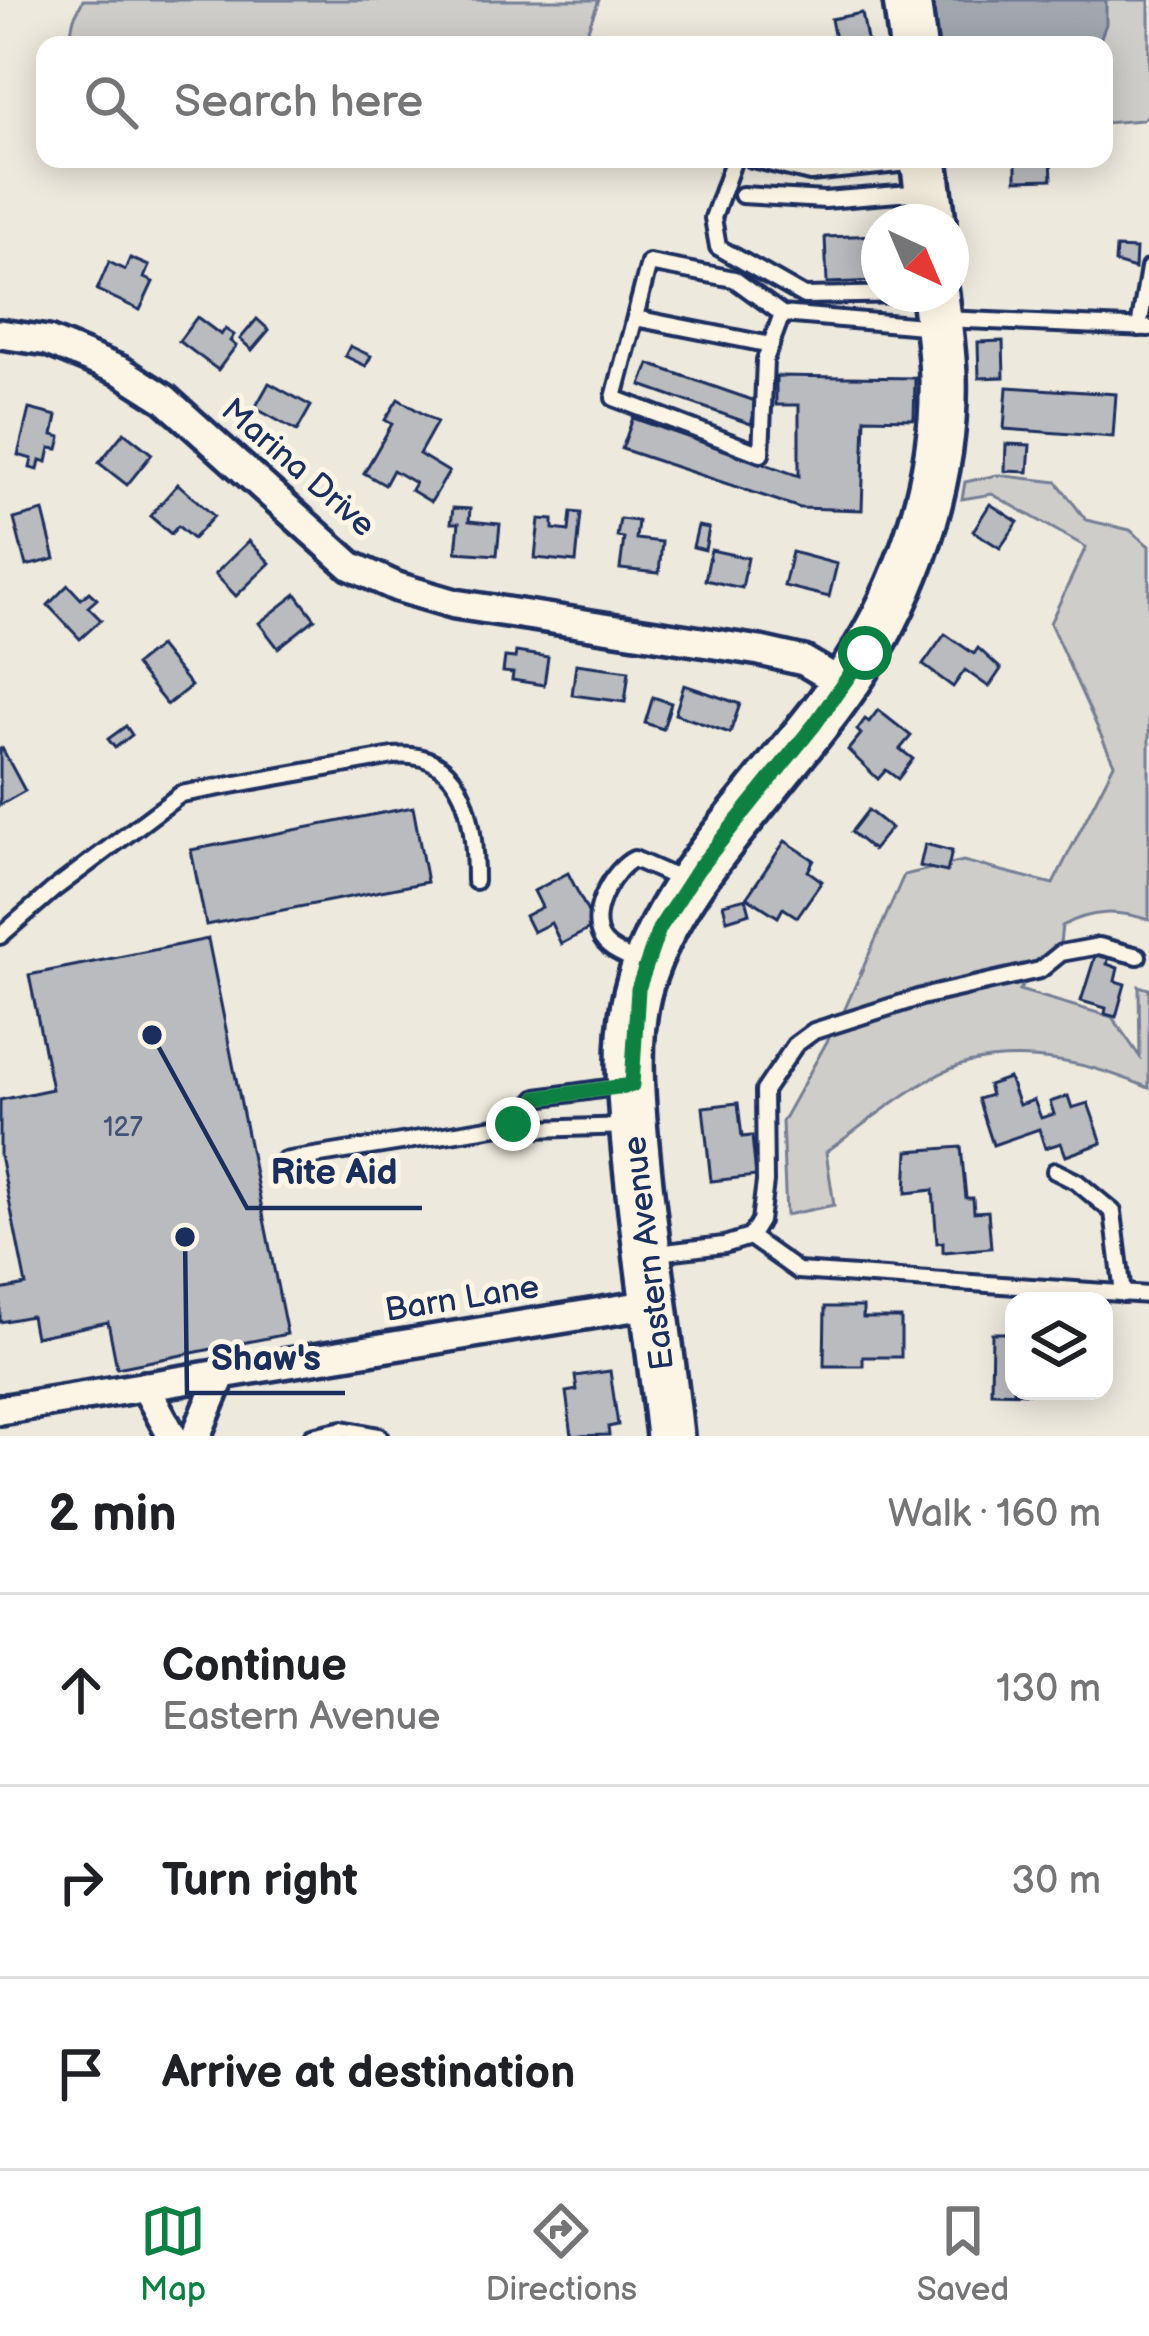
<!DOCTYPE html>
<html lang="en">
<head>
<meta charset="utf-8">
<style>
  body { margin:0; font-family:"Balsamiq Sans",sans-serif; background:#f6f6f6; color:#202124 }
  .controls { position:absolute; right:36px; bottom:36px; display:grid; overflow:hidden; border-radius:24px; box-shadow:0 6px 30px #0003 }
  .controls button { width:108px; height:108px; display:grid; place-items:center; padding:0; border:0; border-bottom:3px solid #e0e0e0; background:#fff; color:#202124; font:60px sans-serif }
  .compass { position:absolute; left:861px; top:204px; width:108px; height:108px; border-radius:50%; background:#fff; box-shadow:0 6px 30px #0003; rotate:136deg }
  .stop { position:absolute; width:36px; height:36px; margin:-27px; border:9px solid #0b8043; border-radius:50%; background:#fff }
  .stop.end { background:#0b8043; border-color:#fff; box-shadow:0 3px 12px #0008 }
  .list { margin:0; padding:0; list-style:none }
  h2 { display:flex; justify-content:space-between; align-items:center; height:156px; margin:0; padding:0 48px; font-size:51px }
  h2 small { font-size:39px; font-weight:400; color:#757577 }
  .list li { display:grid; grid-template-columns:78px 1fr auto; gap:36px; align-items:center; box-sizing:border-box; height:192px; padding:0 48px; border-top:3px solid #e0e0e0 }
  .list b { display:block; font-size:45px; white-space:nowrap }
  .list p { margin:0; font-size:39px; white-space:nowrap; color:#757577 }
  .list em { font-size:39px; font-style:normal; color:#757577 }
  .icon { flex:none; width:66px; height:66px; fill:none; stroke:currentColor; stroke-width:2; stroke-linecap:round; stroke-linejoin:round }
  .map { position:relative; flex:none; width:1149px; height:1436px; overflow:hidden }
  .search { position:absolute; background:#fff; box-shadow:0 6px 30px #0003; left:36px; right:36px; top:36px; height:132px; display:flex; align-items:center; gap:30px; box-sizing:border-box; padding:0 42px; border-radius:24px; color:#757577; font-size:45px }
  .sheet { height:732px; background:#fff }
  nav { display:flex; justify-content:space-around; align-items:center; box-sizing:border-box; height:168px; border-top:3px solid #e0e0e0; background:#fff; font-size:33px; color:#757577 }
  nav a { display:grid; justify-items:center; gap:6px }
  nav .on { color:#0b8043 }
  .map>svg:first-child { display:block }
</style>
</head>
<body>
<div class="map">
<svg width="1149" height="1436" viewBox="0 0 1149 1436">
  <rect width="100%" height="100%" fill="#eee9dd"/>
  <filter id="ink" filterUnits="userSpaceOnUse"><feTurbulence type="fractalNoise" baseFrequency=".00833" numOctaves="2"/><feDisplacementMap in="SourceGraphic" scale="24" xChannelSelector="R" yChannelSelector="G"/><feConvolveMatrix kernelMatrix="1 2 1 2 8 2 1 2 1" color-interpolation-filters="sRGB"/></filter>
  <g filter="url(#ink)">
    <g fill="#cfcdca" stroke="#757e94" stroke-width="3">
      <polygon points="83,0 599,0 582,45 68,45 74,18"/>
      <polygon points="944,0 1149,0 1149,115 1142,120 1104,123 1104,45 942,45"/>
      <path d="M 997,475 L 1057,482 L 1086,520 L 1130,530 L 1149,546 L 1149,920 C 1118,910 1091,910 1062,926 L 1060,943 L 1019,990 L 1112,1017 L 1140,1057 L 1139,986 L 1149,989 L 1149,1088 C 1093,1064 1029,1049 968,1063 C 924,1074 864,1125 826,1152 L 834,1205 L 786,1215 L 782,1122 L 844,1011 L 904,875 L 963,861 L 1053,884 L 1114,764 L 1050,623 L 1086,547 L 992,494 L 962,499 L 965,482 Z"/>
    </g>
    <polygon fill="#a2a7af" stroke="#6c778f" stroke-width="3" points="929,0 1106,0 1106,24 1098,45 934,45"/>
    <g fill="#babbbe" stroke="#1b2f5e" stroke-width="3">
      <polygon points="862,13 868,45 836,45 831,19"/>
      <polygon points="1016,159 1051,159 1052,179 1016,180"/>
      <polygon points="879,235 879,281 827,283 825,237"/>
      <polygon points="1116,248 1136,249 1135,269 1115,263"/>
      <polygon points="130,258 149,266 144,278 153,282 140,310 97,290 109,262 125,270"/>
      <polygon points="197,317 221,335 225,329 234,335 230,341 236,346 218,370 179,341"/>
      <polygon points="257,319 269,330 252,350 240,339"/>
      <polygon points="1003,341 1004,377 979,378 978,342"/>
      <polygon points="350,346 371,356 366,366 345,356"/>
      <polygon points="649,364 758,402 751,424 641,385"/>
      <polygon points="776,376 915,378 914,419 865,418 862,510 800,508 622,449 633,418 799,476 799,405 776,405"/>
      <polygon points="269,383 311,406 297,431 255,408"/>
      <polygon points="1007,387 1116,394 1113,437 1004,429"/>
      <polygon points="398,399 437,422 419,454 449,472 431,502 411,490 415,483 393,470 385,485 364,473 392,424 385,420"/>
      <polygon points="29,409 57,416 53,435 61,437 58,449 50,448 47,462 40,460 38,470 30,468 32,459 18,455"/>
      <polygon points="124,432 152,454 127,485 99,463"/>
      <polygon points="1006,444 1030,445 1028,472 1005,471"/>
      <polygon points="178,484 214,516 193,539 178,526 171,534 150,516"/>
      <polygon points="990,504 1018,522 1000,548 973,531"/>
      <polygon points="453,508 470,509 469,521 500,524 497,555 456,552 459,523 451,523"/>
      <polygon points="43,511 55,559 26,566 14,519"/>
      <polygon points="571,512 581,513 576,562 535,558 539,519 553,520 553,529 569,531"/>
      <polygon points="620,519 638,521 636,539 662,542 659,573 620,569 624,538 617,537"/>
      <polygon points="698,526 709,528 705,550 693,547"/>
      <polygon points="249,541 270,563 236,596 215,574"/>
      <polygon points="711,550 748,558 742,588 705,580"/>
      <polygon points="792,552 837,564 829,597 784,586"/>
      <polygon points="68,585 81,599 89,592 97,599 88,607 101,620 80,639 48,605"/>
      <polygon points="296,594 315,619 278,648 259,623"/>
      <polygon points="945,634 974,654 978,648 1001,669 989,687 965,670 953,687 923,665"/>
      <polygon points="159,646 191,686 167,705 135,665"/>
      <polygon points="516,652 548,657 544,685 512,680 513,673 503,672 505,657 515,658"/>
      <polygon points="576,664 629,671 625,702 572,695"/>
      <polygon points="684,685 740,704 730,733 675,714"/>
      <polygon points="653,697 671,703 663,729 645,723"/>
      <polygon points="878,710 911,736 900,749 913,759 898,779 886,770 878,779 848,750 861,734 857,730 865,719 869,722"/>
      <polygon points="126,726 132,735 115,748 108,739"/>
      <polygon points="2,748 25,791 0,805 0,749"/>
      <polygon points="413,807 427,882 206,925 191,850"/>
      <polygon points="868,810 891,828 873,850 851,832"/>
      <polygon points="785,841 814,860 808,871 822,881 797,917 783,908 778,917 747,897"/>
      <polygon points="925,844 952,851 947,872 920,866"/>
      <polygon points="568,873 595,926 561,944 551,923 533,932 525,916 542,907 534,891"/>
      <polygon points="746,898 750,913 727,920 723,904"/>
      <polygon points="208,939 287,1334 117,1368 108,1322 35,1337 31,1316 0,1322 0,1290 26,1285 0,1155 0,1100 52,1089 29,975"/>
      <polygon points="1096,953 1109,957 1107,964 1118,968 1115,981 1125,984 1116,1017 1105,1014 1106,1008 1081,1001"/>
      <polygon points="1009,1078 1019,1105 1034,1100 1041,1118 1054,1114 1050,1102 1068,1096 1072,1108 1088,1103 1102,1143 1066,1156 1061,1143 1045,1148 1039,1129 993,1145 978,1099 991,1095 988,1085"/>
      <polygon points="738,1103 742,1137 752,1136 756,1176 711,1181 703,1107"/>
      <polygon points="961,1147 966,1198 973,1198 974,1212 988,1211 991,1248 943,1252 943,1242 937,1243 933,1190 906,1193 908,1151"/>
      <polygon points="825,1307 863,1307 863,1318 901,1318 901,1357 863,1357 863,1366 824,1366"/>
      <polygon points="992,1333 1014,1333 1014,1391 1030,1393 991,1392"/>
      <polygon points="610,1371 618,1425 608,1427 609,1435 572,1436 566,1392 577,1390 575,1376"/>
    </g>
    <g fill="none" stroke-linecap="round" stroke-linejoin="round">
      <defs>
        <g id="service">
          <polyline points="734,159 713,218 718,247 804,296 908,294"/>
          <polyline points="752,159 810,173 919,162"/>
          <polyline points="742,195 825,200 923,192"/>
          <polyline points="782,314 765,360 761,454 614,398 649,263 734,279 782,314 935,327"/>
          <polyline points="635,318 771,345"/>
          <polyline points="943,319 1149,328"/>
          <polyline points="1139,328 1149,268"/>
          <path d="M 0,936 L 53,890 L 181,794 L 393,756 C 468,749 475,825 475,881"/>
          <path d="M 640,963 C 627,956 606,950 600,935 C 590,910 613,869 634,859 L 684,881"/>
          <polyline points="513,1124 537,1098 622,1086"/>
          <polyline points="283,1161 513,1124 534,1129 629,1126"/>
          <polyline points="1055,1171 1077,1182 1113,1212 1123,1294"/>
          <polyline points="750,1237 798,1271 1149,1295"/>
          <polyline points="657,1253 724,1245 750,1237 760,1221 765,1182 764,1091 795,1045 814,1031 921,997 1040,970 1061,953 1099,946 1138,956"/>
          <polyline points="312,1436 343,1429 379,1436"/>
        </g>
        <g id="minor">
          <polyline points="0,334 48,341 121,371 165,399 351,566 397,587 455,604 760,651 804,661 843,684"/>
          <polyline points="145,1386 172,1436"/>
          <polyline points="0,1410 652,1304"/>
          <polyline points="196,1436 222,1374"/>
        </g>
        <g id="primary">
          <polyline points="907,0 913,45"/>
          <polyline points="924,159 932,222"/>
          <path d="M 670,1436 C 660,1342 645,1249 636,1155 C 631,1101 624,1036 640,983 C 664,905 716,847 766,785 C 800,742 837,700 865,653 C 914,572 946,471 943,376 C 942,349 938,321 935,294"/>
        </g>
      </defs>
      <use href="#service" stroke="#1b2f5e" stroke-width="22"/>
      <use href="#minor" stroke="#1b2f5e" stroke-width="36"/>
      <use href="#primary" stroke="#1b2f5e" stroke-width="54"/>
      <use href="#service" stroke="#fcf5e5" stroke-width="14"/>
      <use href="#minor" stroke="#fcf5e5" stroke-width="27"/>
      <use href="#primary" stroke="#fcf5e5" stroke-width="45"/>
    </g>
  </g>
  <g fill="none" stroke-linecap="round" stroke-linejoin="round" filter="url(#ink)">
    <polyline stroke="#0b8043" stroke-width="15" points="513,1124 537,1098 632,1085 638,989 659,929 698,869 815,724 865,653"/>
  </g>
  <g text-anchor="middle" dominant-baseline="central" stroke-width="10" stroke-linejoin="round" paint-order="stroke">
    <g font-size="27" fill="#435276">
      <text x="123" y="1128">127</text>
    </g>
    <g font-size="33" fill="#1b2f5e" stroke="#fcf5e5">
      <text transform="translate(298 468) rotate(41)">Marina Drive</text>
      <text transform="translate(649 1253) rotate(-97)">Eastern Avenue</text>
      <text transform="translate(462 1299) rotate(-9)">Barn Lane</text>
    </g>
  </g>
  <path fill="none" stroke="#1b2f5e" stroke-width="4.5" d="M152 1035L247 1208H422M185 1237L187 1393H345"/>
  <g fill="#1b2f5e" stroke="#fcf5e5" stroke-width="4.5">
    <circle cx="152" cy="1035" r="12"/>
    <circle cx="185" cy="1237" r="12"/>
  </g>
  <g font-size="36" text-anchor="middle" font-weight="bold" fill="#1b2f5e" stroke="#fcf5e5" stroke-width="10" stroke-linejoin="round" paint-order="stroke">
    <text x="334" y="1184">Rite Aid</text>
    <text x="266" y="1370">Shaw's</text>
  </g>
</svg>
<div class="controls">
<button><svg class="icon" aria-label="layers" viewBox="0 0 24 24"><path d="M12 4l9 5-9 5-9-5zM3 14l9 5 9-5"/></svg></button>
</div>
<svg class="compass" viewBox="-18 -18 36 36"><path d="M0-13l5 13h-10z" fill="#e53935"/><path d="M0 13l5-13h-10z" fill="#757577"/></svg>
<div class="stop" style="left:865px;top:653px"></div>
<div class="stop end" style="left:513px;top:1124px"></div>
<div class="search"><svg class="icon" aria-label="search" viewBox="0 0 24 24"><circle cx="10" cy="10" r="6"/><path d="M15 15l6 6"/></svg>Search here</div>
</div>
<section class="sheet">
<h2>2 min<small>Walk · 160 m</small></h2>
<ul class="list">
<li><svg class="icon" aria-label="ahead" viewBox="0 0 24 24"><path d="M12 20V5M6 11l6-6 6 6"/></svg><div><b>Continue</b><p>Eastern Avenue</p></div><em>130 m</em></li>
<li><svg class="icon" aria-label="right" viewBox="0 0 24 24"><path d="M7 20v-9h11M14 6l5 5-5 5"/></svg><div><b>Turn right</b></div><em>30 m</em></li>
<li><svg class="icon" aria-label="arrive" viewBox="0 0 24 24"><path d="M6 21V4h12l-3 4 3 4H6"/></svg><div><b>Arrive at destination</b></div></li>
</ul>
</section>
<nav>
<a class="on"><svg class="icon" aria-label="map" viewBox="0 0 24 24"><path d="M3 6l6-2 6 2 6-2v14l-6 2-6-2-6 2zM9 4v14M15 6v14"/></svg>Map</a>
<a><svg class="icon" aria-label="directions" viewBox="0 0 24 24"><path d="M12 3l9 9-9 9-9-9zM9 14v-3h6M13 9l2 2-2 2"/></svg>Directions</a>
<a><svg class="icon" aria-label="saved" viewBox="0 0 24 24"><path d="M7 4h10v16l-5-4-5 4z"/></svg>Saved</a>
</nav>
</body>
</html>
